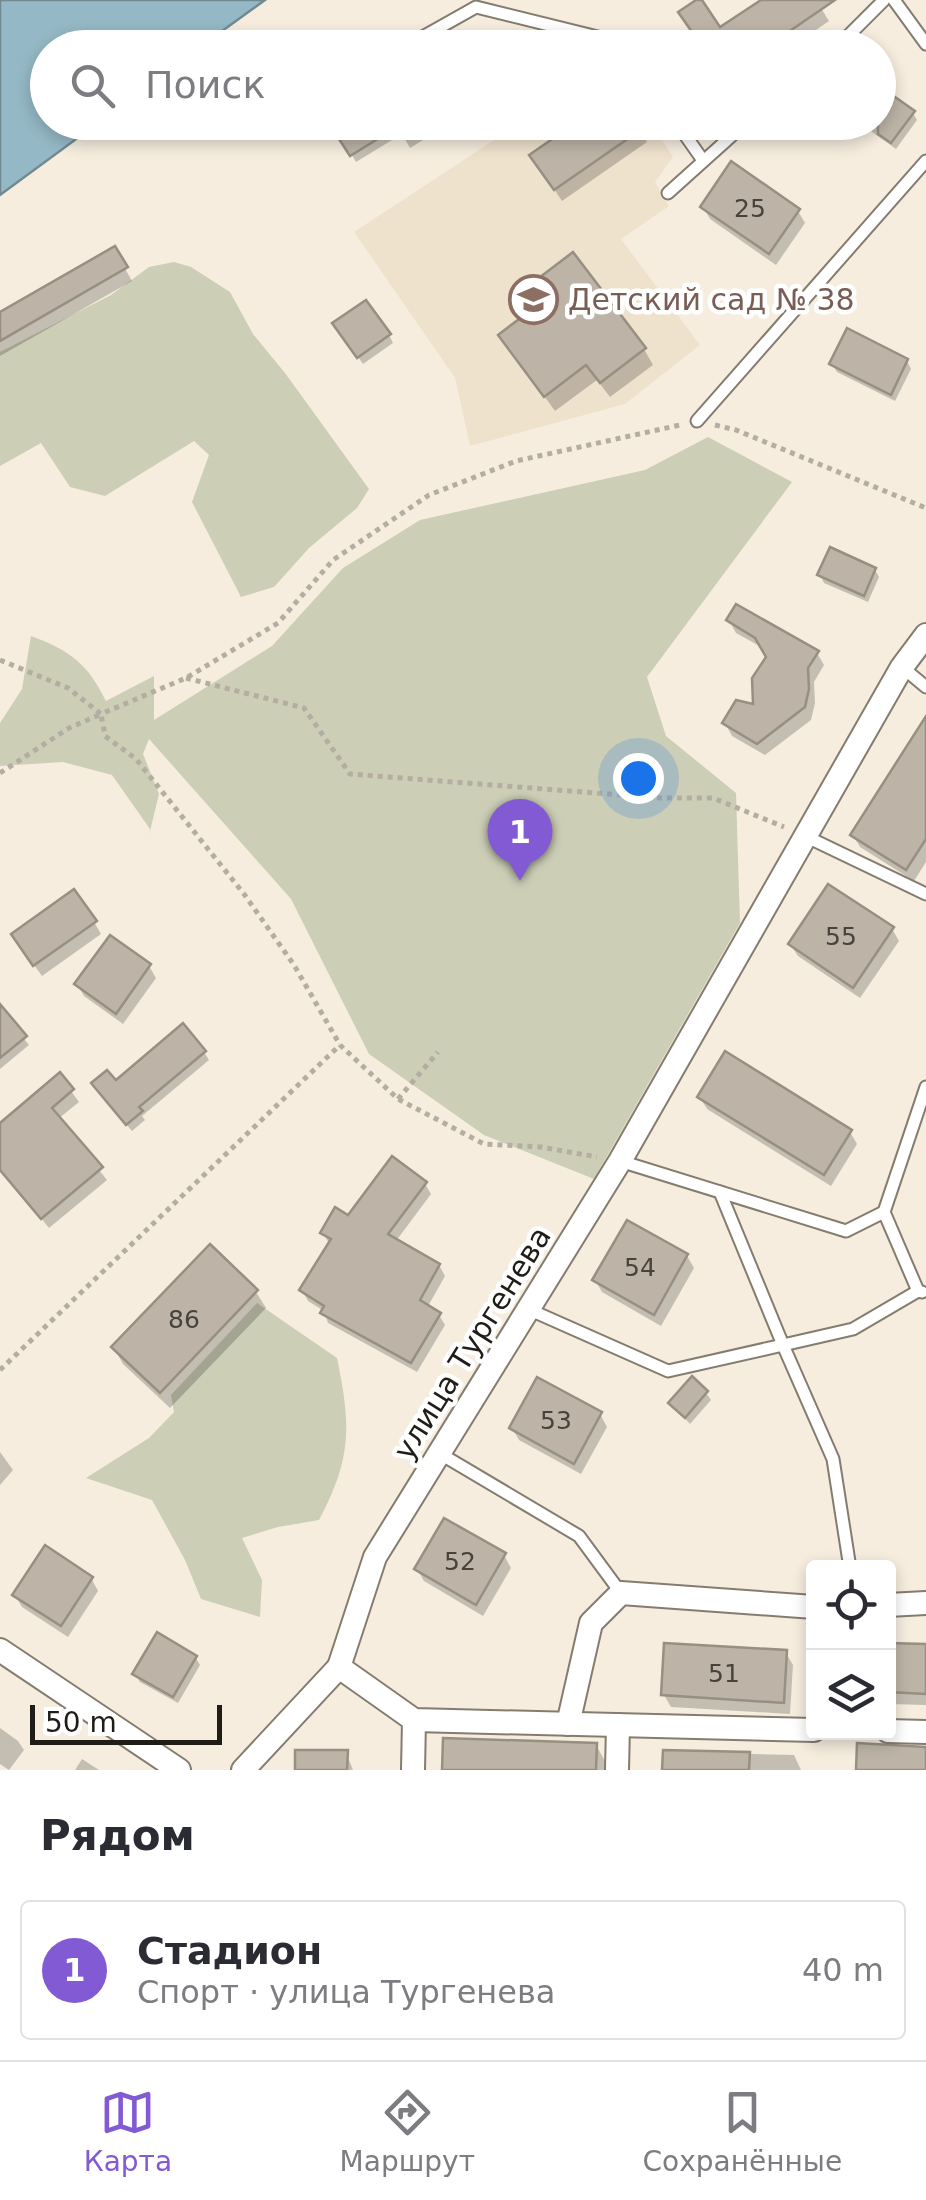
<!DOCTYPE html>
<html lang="ru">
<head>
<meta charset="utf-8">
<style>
  body { margin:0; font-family:"DejaVu Sans",sans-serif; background:#f2f2f3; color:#2b2b33 }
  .controls { position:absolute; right:30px; bottom:30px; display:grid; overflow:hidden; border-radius:10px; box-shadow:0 5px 15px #0003 }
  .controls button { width:90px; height:90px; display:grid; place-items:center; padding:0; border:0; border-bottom:2px solid #e1e1e2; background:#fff; color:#2b2b33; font:50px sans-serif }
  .scale { position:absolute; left:30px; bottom:25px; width:192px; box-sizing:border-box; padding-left:10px; border:5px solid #201d18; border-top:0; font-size:28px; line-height:35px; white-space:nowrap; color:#201d18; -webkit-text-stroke:8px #fff; paint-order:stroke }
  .you { position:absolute; left:638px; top:778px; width:35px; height:35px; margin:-25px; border:8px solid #fff; border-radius:50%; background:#1a73e8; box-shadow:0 0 0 15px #1a73e833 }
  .badge { display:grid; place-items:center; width:65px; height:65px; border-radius:50%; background:#825ad4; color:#fff; font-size:32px; font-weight:700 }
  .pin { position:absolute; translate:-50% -82px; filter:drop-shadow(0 2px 5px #0008) }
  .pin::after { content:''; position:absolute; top:52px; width:35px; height:30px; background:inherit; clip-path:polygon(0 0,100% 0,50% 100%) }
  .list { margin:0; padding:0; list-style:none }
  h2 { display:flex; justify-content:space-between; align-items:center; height:130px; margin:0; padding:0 40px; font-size:42px }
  h2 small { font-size:32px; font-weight:400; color:#7c7c81 }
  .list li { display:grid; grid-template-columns:65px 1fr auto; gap:30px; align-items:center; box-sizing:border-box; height:140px; margin:0 20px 20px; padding:0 20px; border:2px solid #e1e1e2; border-radius:10px }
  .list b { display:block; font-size:38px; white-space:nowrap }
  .list p { margin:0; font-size:32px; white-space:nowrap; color:#7c7c81 }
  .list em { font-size:32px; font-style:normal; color:#7c7c81 }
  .icon { flex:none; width:55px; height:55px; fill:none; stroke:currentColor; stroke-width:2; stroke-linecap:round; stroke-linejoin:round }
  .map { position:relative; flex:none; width:926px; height:1770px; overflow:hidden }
  .search { position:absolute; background:#fff; box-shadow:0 5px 15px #0003; left:30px; right:30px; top:30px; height:110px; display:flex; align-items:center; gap:25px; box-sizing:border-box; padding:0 35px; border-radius:55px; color:#7c7c81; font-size:38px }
  .sheet { height:290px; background:#fff }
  nav { display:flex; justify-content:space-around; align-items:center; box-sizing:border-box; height:140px; border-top:2px solid #e1e1e2; background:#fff; font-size:28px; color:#7c7c81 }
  nav a { display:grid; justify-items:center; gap:5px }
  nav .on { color:#825ad4 }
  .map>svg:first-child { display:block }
</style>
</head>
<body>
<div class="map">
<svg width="926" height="1770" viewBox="0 0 926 1770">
  <rect width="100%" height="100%" fill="#f6eddf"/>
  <polygon fill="#efe2cd" points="520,123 651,123 673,157 655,182 669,206 621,239 700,345 625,404 470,446 455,378 354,232"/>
  <g fill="#ccceb6">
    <polygon points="174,262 191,267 230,292 253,334 285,373 369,489 357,508 309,548 274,587 241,597 192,502 209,455 194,441 105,496 70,487 41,443 0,466 0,352 111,295 149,267"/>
    <path d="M 708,437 L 792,482 L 647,677 L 666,736 L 736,793 L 740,923 L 594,1179 L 484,1135 L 369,1054 L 291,899 L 149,739 L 143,754 L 159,794 L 149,835 L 150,829 L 112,775 L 63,762 L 0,766 L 0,723 L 22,689 L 31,636 C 71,651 87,663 106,701 L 154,676 L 154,720 L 272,646 L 343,568 L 420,520 L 645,470 Z"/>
    <path d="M 257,1303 L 337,1358 C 351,1425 352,1458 319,1520 L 278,1527 L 242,1538 L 262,1580 L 260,1617 L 201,1599 L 185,1560 L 152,1500 L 86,1478 L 149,1438 L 174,1412 L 171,1395 Z"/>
  </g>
  <polygon fill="#94b8c5" stroke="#718a91" stroke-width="2.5" points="0,0 265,0 200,47 48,48 48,122 98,123 0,195"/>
  <g fill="#0003">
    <polygon points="765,0 816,0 829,21 790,48 697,48"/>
    <polygon points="913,113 917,120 896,149 858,122 878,122"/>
    <polygon points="370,122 446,122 448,125 410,148 402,134 356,162 343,139"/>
    <polygon points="635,122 647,142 562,201 540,168"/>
    <polygon points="703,207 798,211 805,223 776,265 710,219"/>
    <polygon points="114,249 132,281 0,356 0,315"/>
    <polygon points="340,332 389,335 393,343 363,364"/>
    <polygon points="501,336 644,349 653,365 610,397 597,380 555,411"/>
    <polygon points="907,361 911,369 895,401 837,372 832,364"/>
    <polygon points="875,570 879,577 868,602 824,583 820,575"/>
    <polygon points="729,620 817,653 824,665 814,682 815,703 811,720 765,755 732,736 725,723 756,707 769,657 765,649 736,633"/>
    <polygon points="926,740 926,862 914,881 860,847 853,835"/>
    <polygon points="94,922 101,934 42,976 21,947"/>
    <polygon points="892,929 899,941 860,998 798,956 790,944"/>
    <polygon points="149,966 156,978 123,1024 84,996 77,984"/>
    <polygon points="0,1008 29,1045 0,1069"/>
    <polygon points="204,1052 209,1060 142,1116 145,1120 132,1131 99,1092"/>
    <polygon points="60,1076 79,1102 58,1119 107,1180 49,1228 0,1167 0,1126"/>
    <polygon points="700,1097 850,1132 857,1144 831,1186 707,1109"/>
    <polygon points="425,1184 431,1194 396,1241 439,1265 445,1276 427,1308 439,1315 445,1325 417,1372 328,1323 324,1311 308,1301 302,1290 330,1245 323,1233"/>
    <polygon points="687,1256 694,1268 661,1326 602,1292 595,1280"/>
    <polygon points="256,1292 266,1308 170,1408 123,1364 114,1348"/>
    <polygon points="706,1393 711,1400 690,1424 671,1403"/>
    <polygon points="600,1414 607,1427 581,1474 519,1440 512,1428"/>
    <polygon points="0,1452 13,1470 0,1485"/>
    <polygon points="504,1555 511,1568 483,1616 424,1581 417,1569"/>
    <polygon points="91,1578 98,1591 68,1637 22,1607 15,1595"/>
    <polygon points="888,1645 926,1647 926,1705 888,1704"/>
    <polygon points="786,1653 793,1665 790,1714 671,1707 664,1695"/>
    <polygon points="196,1658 200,1665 178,1703 140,1682 135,1674"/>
    <polygon points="0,1728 18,1741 24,1750 9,1770 0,1764"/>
    <polygon points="596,1745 605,1761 605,1770 445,1770"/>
    <polygon points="665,1752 794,1755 801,1770 665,1770"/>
    <polygon points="346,1753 353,1770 297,1770"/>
    <polygon points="82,1759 99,1770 75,1770"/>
  </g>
  <g fill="#bdb4a7" stroke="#978f82" stroke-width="2.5">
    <polygon points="696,0 702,0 720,27 761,0 835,0 765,48 691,48 699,42 678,12"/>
    <polygon points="878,85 915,111 891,143 878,134"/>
    <polygon points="365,122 405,122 350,156 339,139"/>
    <polygon points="577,122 652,122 554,190 529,155"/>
    <polygon points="731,161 800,209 769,254 700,207"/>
    <polygon points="115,246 128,267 0,341 0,312"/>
    <polygon points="573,252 646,348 600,383 586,365 544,397 498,335 539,304 531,284"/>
    <polygon points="366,300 391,334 357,358 332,323"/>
    <polygon points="847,328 908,359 891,395 829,364"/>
    <polygon points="830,547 876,568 864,596 817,575"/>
    <polygon points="736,604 819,651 808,668 809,689 805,707 757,744 722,723 736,700 753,704 752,678 766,657 755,638 726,620"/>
    <polygon points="926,716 926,839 906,870 850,835"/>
    <polygon points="828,884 894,927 853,988 788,944"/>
    <polygon points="74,889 97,921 33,966 11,934"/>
    <polygon points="110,935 151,964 116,1014 74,984"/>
    <polygon points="0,1004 27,1036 0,1058"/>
    <polygon points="183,1023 206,1051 139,1107 143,1111 126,1125 91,1083 107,1070 116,1080"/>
    <polygon points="725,1051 852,1130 824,1175 697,1097"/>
    <polygon points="60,1072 74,1089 52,1108 103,1167 41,1219 0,1170 0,1123"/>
    <polygon points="392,1156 427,1182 388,1234 440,1264 420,1300 441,1313 411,1363 320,1313 324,1306 299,1290 331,1239 320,1233 335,1207 348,1215"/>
    <polygon points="627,1220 688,1254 654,1315 592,1280"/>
    <polygon points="210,1244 258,1290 160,1393 111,1347"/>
    <polygon points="692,1376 708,1391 685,1418 668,1403"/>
    <polygon points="537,1377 602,1412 574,1464 509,1428"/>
    <polygon points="444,1518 506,1553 476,1605 414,1569"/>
    <polygon points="45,1545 93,1577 61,1626 12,1595"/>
    <polygon points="157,1632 197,1656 173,1697 132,1674"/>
    <polygon points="664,1643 787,1650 784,1703 661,1695"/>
    <polygon points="888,1643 926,1644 926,1694 888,1692"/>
    <polygon points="443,1738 597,1743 596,1770 442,1770"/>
    <polygon points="857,1743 926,1747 926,1770 856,1770"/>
    <polygon points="295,1750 348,1750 347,1770 295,1770"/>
    <polygon points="663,1750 750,1752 749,1770 662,1770"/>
  </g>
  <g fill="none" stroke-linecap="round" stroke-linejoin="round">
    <defs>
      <g id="lane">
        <polyline points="894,0 926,44"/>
        <polyline points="403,48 476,7 618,42 622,48"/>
        <polyline points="836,48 884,0"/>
        <polyline points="676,122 702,159"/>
        <polyline points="668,193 747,122"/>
        <polyline points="697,421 926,161"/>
        <polyline points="902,667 926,687"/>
        <polyline points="805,836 926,894"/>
        <polyline points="620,1161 846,1231 884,1212"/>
        <polyline points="720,1192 783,1345 853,1329 918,1291"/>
        <polyline points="922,1292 918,1291 884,1212 926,1087"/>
        <polyline points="528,1309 668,1371 783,1345 833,1459 850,1568"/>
        <polyline points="439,1453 579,1536 621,1593"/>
      </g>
      <g id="street">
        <polyline points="888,1605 926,1603"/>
        <polyline points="0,1650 179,1770"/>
        <polyline points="568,1724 591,1623 621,1593 814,1607"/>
        <polyline points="814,1730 414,1720 339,1667 375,1557 620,1161 902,667 926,635"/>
        <polyline points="888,1731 926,1732"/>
        <polyline points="243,1770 339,1667"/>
        <polyline points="413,1770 414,1720"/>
        <polyline points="617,1770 618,1725"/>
      </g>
    </defs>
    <use href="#lane" stroke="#847c6f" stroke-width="15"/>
    <use href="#street" stroke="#847c6f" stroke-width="26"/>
    <g stroke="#b4ada2" stroke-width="5" stroke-dasharray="5 5" stroke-linecap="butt">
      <polyline points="715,425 736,430 926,508"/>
      <polyline points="0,660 68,688 101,714 186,678 278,623 333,560 429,495 516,461 680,425"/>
      <polyline points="186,678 304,708 350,774 660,798 713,798 784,827"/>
      <polyline points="0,773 69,728 101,714 105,736 136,759 244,894 294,965 340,1045 398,1099 484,1144 541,1147 597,1157"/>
      <polyline points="398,1099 438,1052"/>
      <polyline points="0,1370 340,1045"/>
    </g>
    <use href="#lane" stroke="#fff" stroke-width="11"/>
    <use href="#street" stroke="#fff" stroke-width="22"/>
  </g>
  <defs>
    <symbol id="school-ring" viewBox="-11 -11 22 22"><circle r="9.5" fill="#fff" stroke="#8d6e63" stroke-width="1.5"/><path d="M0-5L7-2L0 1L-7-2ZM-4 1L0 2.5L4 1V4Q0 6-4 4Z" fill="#8d6e63"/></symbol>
  </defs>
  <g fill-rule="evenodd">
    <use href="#school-ring" x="506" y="272" width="55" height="55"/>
  </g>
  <g text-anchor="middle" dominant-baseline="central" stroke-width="9" stroke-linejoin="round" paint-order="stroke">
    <g font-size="25" fill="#47433c">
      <text x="750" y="208">25</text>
      <text x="841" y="936">55</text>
      <text x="640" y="1267">54</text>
      <text x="184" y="1319">86</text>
      <text x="556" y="1420">53</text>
      <text x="460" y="1561">52</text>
      <text x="724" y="1673">51</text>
    </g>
    <g font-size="30" fill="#785e54" stroke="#fff" text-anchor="start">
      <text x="568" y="299">Детский сад № 38</text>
    </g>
    <g font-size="30" fill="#201d18" stroke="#fff">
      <text transform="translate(472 1343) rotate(-58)">улица Тургенева</text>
    </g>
  </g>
</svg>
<div class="controls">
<button><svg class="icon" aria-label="locate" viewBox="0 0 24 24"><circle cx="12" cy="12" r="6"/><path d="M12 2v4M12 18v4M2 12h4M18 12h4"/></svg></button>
<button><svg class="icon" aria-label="layers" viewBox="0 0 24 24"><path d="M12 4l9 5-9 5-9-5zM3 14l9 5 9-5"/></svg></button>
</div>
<div class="scale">50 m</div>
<div class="you"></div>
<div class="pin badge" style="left:520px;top:881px">1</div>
<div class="search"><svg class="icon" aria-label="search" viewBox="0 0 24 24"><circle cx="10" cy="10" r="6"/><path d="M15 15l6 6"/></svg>Поиск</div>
</div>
<section class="sheet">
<h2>Рядом<small></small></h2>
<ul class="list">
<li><span class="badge">1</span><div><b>Стадион</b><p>Спорт · улица Тургенева</p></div><em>40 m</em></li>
</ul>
</section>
<nav>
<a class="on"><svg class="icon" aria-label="map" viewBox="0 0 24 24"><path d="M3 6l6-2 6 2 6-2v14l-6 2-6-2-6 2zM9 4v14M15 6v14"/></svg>Карта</a>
<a><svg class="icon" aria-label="directions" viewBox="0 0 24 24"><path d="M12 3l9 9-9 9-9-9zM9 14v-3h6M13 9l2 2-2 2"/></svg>Маршрут</a>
<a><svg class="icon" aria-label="saved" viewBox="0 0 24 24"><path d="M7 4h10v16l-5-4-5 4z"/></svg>Сохранённые</a>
</nav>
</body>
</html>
